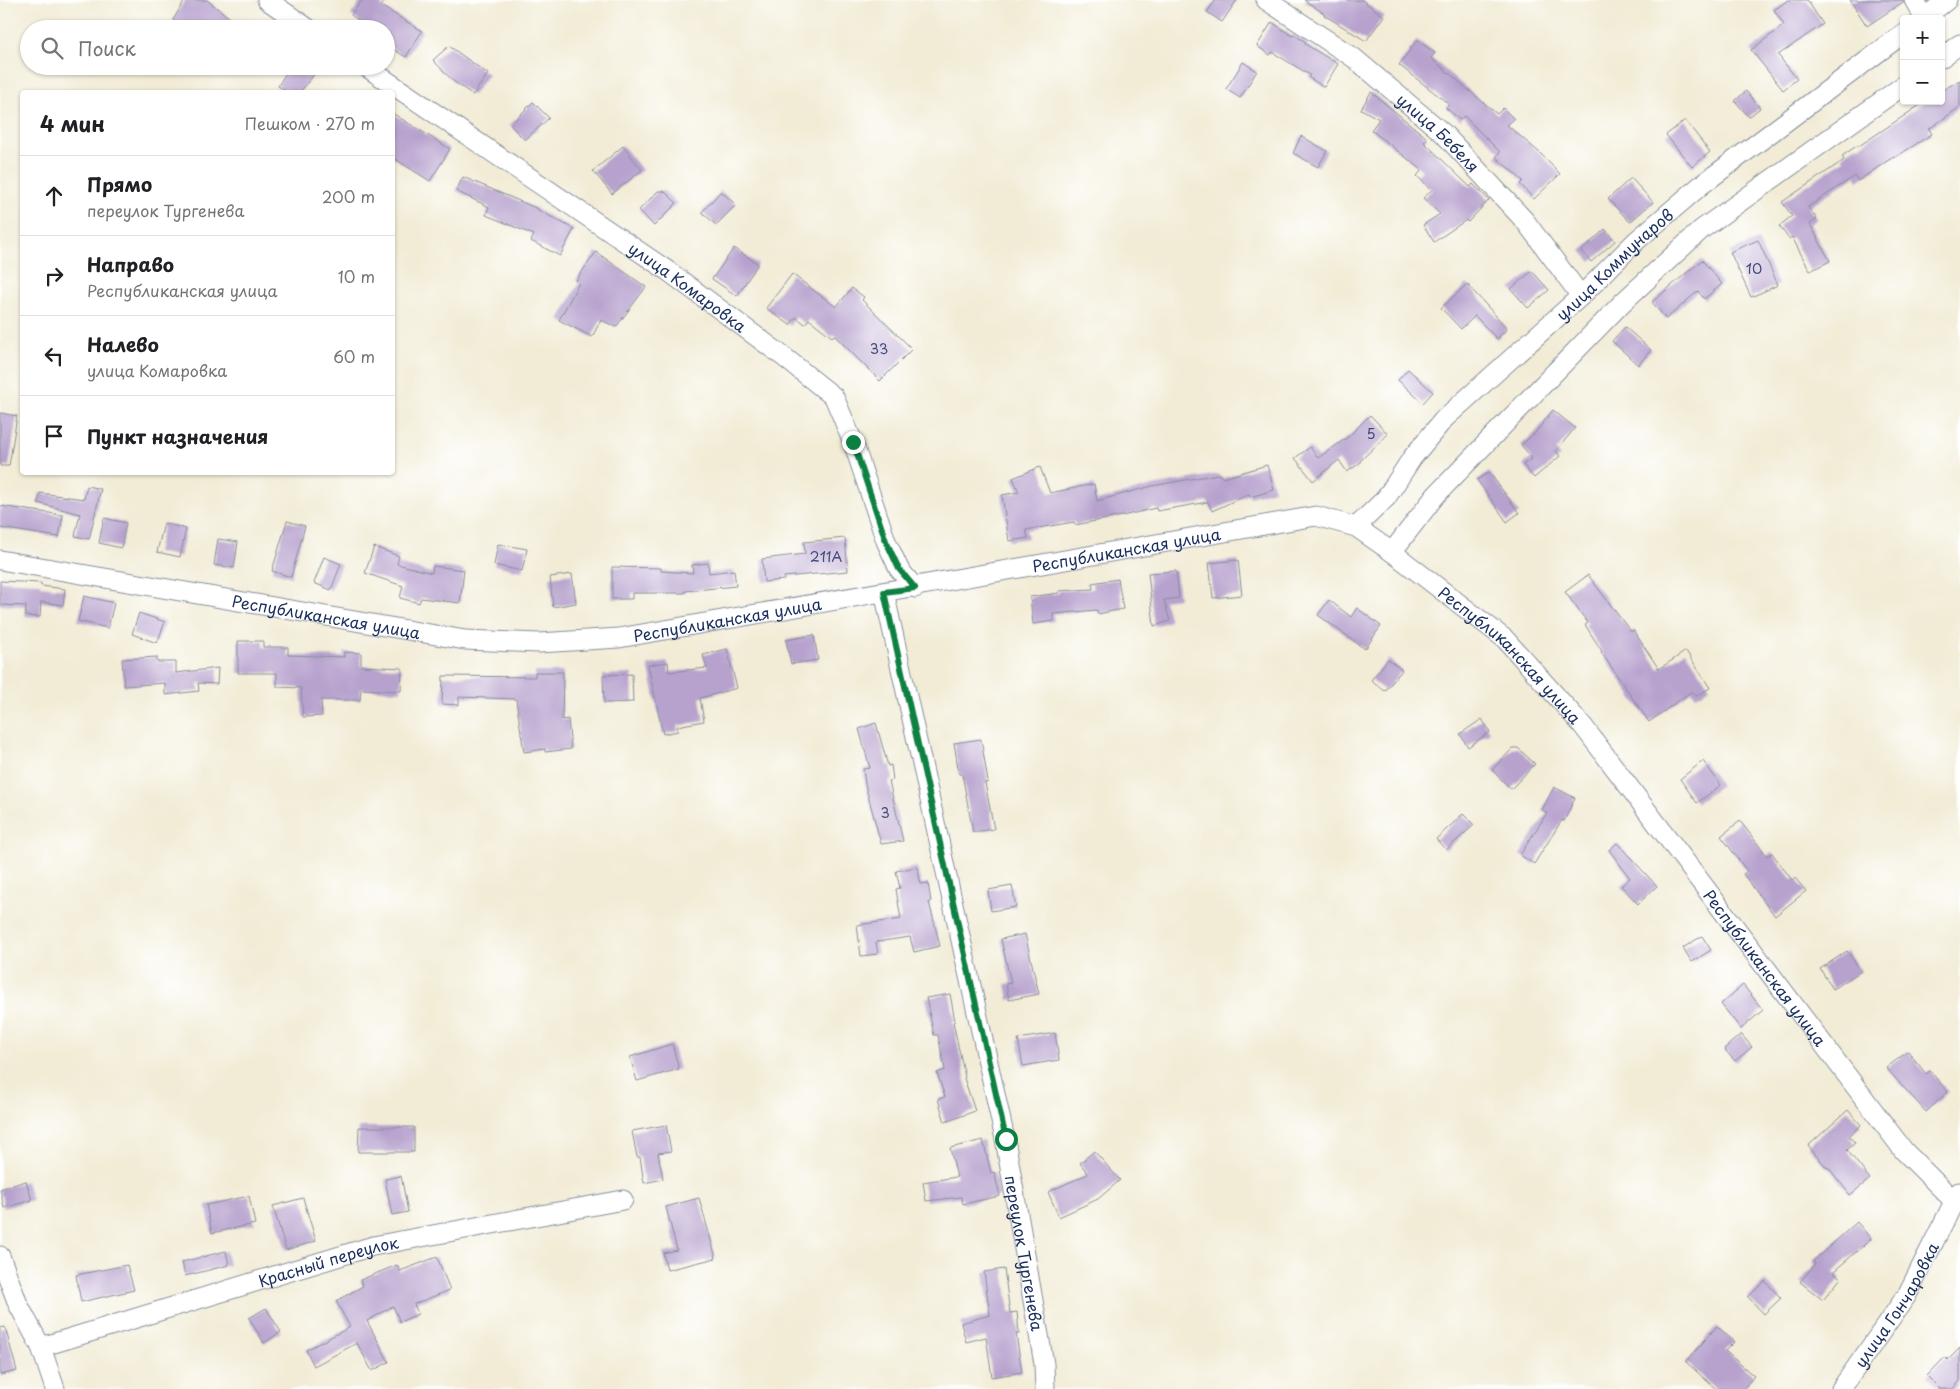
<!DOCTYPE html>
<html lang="ru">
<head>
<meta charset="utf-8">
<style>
  body { margin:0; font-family:"Playpen Sans",sans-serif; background:#f2f2f2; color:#202124 }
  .controls { position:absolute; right:15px; top:15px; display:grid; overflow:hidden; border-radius:5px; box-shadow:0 1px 4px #0004 }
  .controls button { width:45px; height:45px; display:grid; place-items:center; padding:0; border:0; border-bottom:1px solid #e0e0e0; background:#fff; color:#202124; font:25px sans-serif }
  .stop { position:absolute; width:15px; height:15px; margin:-11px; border:4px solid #0b8043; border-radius:50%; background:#fff }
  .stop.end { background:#0b8043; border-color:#fff; box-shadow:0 1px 5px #0008 }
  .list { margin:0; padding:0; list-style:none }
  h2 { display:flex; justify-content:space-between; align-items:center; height:65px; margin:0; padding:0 20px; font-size:21px }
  h2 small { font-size:16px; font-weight:400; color:#757577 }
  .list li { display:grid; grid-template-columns:32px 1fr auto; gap:15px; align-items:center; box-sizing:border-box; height:80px; padding:0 20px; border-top:1px solid #e0e0e0 }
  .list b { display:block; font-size:19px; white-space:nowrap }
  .list p { margin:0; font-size:16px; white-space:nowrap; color:#757577 }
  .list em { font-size:16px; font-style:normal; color:#757577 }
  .icon { flex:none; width:28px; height:28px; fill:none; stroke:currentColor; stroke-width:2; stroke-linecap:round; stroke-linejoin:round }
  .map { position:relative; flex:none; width:1960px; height:1389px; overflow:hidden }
  .search { position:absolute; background:#fff; box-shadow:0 1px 4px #0004; left:20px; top:20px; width:375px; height:55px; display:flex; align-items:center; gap:12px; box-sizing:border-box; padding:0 18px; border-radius:28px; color:#757577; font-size:19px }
  .panel { position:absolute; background:#fff; box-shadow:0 1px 4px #0004; left:20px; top:90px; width:375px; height:385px; border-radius:5px }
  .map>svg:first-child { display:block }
</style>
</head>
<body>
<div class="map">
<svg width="1960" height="1389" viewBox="0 0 1960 1389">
  <rect width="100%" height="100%" fill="#fff"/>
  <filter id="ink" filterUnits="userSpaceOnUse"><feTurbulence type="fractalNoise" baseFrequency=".02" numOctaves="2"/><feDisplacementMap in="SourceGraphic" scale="10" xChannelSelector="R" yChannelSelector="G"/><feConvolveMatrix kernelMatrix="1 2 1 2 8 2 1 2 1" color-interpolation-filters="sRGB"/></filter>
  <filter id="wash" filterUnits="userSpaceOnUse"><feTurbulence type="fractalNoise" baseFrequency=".0096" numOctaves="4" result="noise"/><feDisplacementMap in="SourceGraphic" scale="20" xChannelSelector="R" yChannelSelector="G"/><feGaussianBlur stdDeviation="1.12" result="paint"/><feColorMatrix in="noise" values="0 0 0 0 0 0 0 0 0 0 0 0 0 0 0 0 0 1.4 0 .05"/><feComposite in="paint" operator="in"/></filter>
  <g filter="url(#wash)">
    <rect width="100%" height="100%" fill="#f2ecd6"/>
    <g id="blocks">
      <g fill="#b7a2ce">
        <polygon points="185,0 207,0 244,29 212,29 201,21 196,29 186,29 173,20"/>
        <polygon points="362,0 386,0 381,6 422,31 406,57 386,45 386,29 370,29 351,15"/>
        <polygon points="1216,0 1237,0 1222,22 1207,12"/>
        <polygon points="1304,0 1362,0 1384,16 1366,41 1324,15 1325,14"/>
        <polygon points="1788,0 1807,0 1823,24 1778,55 1797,79 1783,90 1751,50 1784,25 1774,10"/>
        <polygon points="1850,0 1903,0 1903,2 1867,26"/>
        <polygon points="1272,22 1292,36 1293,34 1306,42 1305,44 1338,64 1324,87 1308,77 1310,75 1272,52 1270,55 1257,46"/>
        <polygon points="1417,40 1435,53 1431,58 1497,114 1503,108 1514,119 1507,125 1540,153 1560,174 1534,199 1520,184 1523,181 1496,157 1500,152 1464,116 1460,120 1446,108 1449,104 1399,65"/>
        <polygon points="449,46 488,74 473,95 453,81 433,60"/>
        <polygon points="1243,62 1257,71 1240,98 1226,89"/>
        <polygon points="290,66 321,66 300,92 288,92 278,86"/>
        <polygon points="1960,80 1960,107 1929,129 1932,134 1894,158 1893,157 1858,181 1855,176 1808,207 1817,219 1810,224 1830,261 1810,271 1792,237 1789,239 1779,226 1792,216 1782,202 1844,160 1842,156 1858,145 1859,146 1926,101 1941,101 1941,91"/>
        <polygon points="1746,91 1760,108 1749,117 1735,101"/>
        <polygon points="1371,92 1427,138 1424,142 1470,187 1473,184 1489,200 1468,222 1466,220 1434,242 1423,225 1440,214 1423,198 1432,190 1417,176 1422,170 1371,130 1379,119 1361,109"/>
        <polygon points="533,102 549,118 525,140 510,125"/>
        <polygon points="392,113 450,149 430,181 392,157"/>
        <polygon points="1685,120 1710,152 1692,167 1666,135"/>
        <polygon points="1301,136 1327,151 1318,167 1293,153"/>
        <polygon points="623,146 642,170 612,194 593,171"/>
        <polygon points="463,177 538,209 538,210 574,229 560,256 531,241 534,235 486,215 489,207 456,191"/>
        <polygon points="1631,178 1653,202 1630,222 1608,199"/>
        <polygon points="658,191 664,191 677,203 654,226 639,210"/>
        <polygon points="721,191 736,205 716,225 702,212"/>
        <polygon points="1605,229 1615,241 1591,262 1581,251"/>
        <polygon points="1758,240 1778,285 1751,297 1730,252"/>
        <polygon points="734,248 758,264 737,296 712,279"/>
        <polygon points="596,252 646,287 616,327 601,320 592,337 559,320 579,283 576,280"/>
        <polygon points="1702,260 1722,284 1704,299 1698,291 1666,319 1652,302"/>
        <polygon points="1532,271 1549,290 1528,308 1511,289"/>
        <polygon points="792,274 836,307 852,288 864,297 862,300 912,349 880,381 834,335 832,337 809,319 805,324 796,317 790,325 766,308"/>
        <polygon points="1467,284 1506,327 1505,331 1497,339 1475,316 1461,329 1441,308"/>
        <polygon points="1625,327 1651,350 1638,365 1612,341"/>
        <polygon points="1408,369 1433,392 1423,403 1398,380"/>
        <polygon points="1553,410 1575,428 1556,451 1560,456 1534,478 1523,465 1532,458 1521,445 1535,433"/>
        <polygon points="0,413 17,416 9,466 0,466"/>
        <polygon points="1370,415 1388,434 1360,461 1360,463 1347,472 1339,460 1313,481 1295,458 1310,447 1318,458 1348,437"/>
        <polygon points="1267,465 1274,490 1250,497 1249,494 1212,511 1208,502 1157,511 1156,508 1122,516 1075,525 1074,522 1026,530 1028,538 1009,541 1002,495 1019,492 1013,478 1040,467 1050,493 1094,484 1097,501 1152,486 1218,474 1223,478"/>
        <polygon points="1489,472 1519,513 1507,522 1477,480"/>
        <polygon points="87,486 101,489 89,539 75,536 80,514 38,503 40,493 84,499"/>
        <polygon points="0,506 63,515 59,537 0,528"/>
        <polygon points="104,518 126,523 121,548 99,543"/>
        <polygon points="287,521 305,526 291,577 272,571"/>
        <polygon points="164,523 186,529 180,557 157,552"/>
        <polygon points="845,538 848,571 784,577 784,580 764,582 762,559 805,554 804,542"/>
        <polygon points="218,539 238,542 234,568 214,565"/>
        <polygon points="498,544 527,549 522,571 494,565"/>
        <polygon points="374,547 399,556 397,564 432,573 433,566 464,570 460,603 421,598 419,603 400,598 403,586 365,573"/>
        <polygon points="324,557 341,564 331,590 314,583"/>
        <polygon points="1238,560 1242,595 1213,598 1209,563"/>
        <polygon points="708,563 709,573 734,570 736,586 685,591 685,593 632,593 632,599 612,599 612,567 661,568 661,571 693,573 692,565"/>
        <polygon points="1176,571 1179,598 1164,600 1170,621 1154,626 1148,573"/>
        <polygon points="572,574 576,603 553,607 550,577"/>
        <polygon points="1588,575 1631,632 1633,630 1659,669 1686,651 1710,688 1696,696 1692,691 1649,722 1601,652 1602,651 1585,625 1588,623 1565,592"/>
        <polygon points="1118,579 1123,609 1098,614 1097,610 1053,614 1054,621 1033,624 1030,597 1059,593 1059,591 1093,589 1092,583"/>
        <polygon points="0,581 41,583 41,586 65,589 63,605 41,602 40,617 25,616 26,606 0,605"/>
        <polygon points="84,596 114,603 108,628 78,621"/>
        <polygon points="1329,600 1351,617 1357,608 1381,626 1365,649 1318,615"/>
        <polygon points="139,613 165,622 157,643 132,634"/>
        <polygon points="814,635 818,660 791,664 786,640"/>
        <polygon points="238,641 263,641 263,647 288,647 288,655 344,657 344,652 361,653 361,666 402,668 401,691 361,689 360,700 321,700 322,716 303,717 301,688 277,687 277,673 238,673"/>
        <polygon points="727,649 737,688 700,698 704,721 677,726 678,731 663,734 648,665 668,662 669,672 707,668 703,655"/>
        <polygon points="157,657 157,662 176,662 176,673 218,668 217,684 198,683 199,691 165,695 165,683 124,686 122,659"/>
        <polygon points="1388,659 1402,670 1385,691 1371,680"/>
        <polygon points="535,672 563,672 562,720 568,719 571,749 545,752 545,749 524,752 516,699 459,697 459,705 442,704 443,676 535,677"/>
        <polygon points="632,674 633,702 604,703 603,675"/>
        <polygon points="1482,719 1490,732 1468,747 1460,734"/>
        <polygon points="876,723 888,766 891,765 893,780 889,781 903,841 881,844 865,784 863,769 870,768 859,729"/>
        <polygon points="981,739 988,782 985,783 994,829 973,832 962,774 959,774 954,743"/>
        <polygon points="1513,748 1518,748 1535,764 1511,789 1492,770"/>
        <polygon points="1703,761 1721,785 1697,803 1680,779"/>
        <polygon points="1554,787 1575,798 1564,821 1562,820 1534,864 1520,855 1547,813 1542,810"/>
        <polygon points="1463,814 1474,825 1446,850 1436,839"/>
        <polygon points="1740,821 1767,856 1772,853 1792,880 1795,878 1806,891 1775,916 1743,874 1747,871 1721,836"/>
        <polygon points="1617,843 1657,886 1638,904 1621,886 1630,878 1609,850"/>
        <polygon points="917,867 921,884 928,883 931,902 929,902 940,946 914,952 910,937 876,942 878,954 861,956 857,925 901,919 896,889 900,888 896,871"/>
        <polygon points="1012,886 1016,907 991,911 988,890"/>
        <polygon points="1025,934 1039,994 1009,1000 1006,984 1011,983 1001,939"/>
        <polygon points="1702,936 1711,950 1692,962 1683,948"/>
        <polygon points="1847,951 1861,971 1833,989 1820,969"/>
        <polygon points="1743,985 1763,1010 1741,1029 1721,1004"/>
        <polygon points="950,994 955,1021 953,1022 965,1077 964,1078 975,1111 945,1122 938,1099 945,1097 937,1073 945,1070 938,1035 934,1035 926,998"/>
        <polygon points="1055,1033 1059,1060 1023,1066 1018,1039"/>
        <polygon points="1741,1034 1752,1047 1735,1061 1724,1049"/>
        <polygon points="672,1044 679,1069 637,1081 630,1057"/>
        <polygon points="1908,1051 1926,1074 1930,1071 1948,1092 1926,1112 1886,1068"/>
        <polygon points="1848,1110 1861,1125 1849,1136 1855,1143 1847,1150 1870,1179 1850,1195 1828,1167 1827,1168 1808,1146"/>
        <polygon points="666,1125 671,1151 658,1153 663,1179 644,1183 640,1157 637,1157 632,1131"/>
        <polygon points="359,1127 414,1127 414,1152 358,1152"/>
        <polygon points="983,1140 991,1173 994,1172 1000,1196 963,1204 961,1197 926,1201 923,1182 957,1177 950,1148"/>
        <polygon points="1094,1151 1120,1180 1098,1199 1059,1217 1048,1192 1088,1174 1080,1163"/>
        <polygon points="401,1176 408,1212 392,1215 385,1179"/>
        <polygon points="26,1181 32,1200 4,1208 0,1189"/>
        <polygon points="249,1196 255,1224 212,1233 206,1205"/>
        <polygon points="303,1198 316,1241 286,1250 273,1206"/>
        <polygon points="699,1198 716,1258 667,1270 663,1253 677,1250 666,1207"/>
        <polygon points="1857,1222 1871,1239 1833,1272 1841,1278 1823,1300 1800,1282 1815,1264 1813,1261"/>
        <polygon points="226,1251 229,1265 185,1276 182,1262"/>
        <polygon points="437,1257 450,1290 414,1304 418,1314 400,1322 393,1306 367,1321 389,1362 372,1371 357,1343 314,1366 306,1350 350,1327 336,1301 363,1286 360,1280 397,1265 400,1271"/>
        <polygon points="127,1265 134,1290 81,1302 76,1275"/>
        <polygon points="1004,1269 1010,1313 1017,1312 1019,1334 1016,1334 1022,1372 992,1377 986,1337 966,1342 961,1323 990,1315 984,1272"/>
        <polygon points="1765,1281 1781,1298 1764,1314 1748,1297"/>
        <polygon points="266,1308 281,1332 264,1343 249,1318"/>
        <polygon points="1717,1326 1734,1342 1725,1351 1754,1376 1743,1389 1716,1389 1686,1362"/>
        <polygon points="5,1327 17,1371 0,1375 0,1328"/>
        <polygon points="1960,1348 1960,1381 1953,1389 1940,1389 1927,1376 1945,1357 1948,1360"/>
      </g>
    </g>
  </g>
  <g filter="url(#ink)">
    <use href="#blocks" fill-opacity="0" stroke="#868e9a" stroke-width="1"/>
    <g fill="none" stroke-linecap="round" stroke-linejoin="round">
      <defs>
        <g id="street">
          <polyline points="267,0 309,29"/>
          <path id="s1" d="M 1266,0 L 1354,58 L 1443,133 L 1525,221 L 1581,296"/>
          <polyline points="1914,0 1924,18"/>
          <polyline points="1923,19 1947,0"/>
          <polyline points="1941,58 1960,44"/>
          <path id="s2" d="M 365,66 L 668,271 L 784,357 L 834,397 L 853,442 L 886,541 L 899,569 L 915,588"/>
          <path id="s3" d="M 1356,527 L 1386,498 L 1412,458 L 1444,419 L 1581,296 L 1636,241 L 1700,186 L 1904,33"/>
          <polyline points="1392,552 1436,495 1623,302 1702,229 1904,85"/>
          <path id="s4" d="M 0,560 L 465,640 L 539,643 L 619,638 L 1316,516 L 1356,527 L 1392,552 L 1505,639 L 1583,726 L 1904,1151 L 1954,1201"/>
          <path id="s5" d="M 884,592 L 1005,1139 L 1044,1364 L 1045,1389"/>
          <polyline points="0,1256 18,1304 41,1347 55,1389"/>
          <path id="s6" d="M 41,1347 L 373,1246 L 623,1200"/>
          <path id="s7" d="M 1841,1389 L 1907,1295 L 1959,1192"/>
        </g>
      </defs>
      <use href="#street" stroke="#868e9a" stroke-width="21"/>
      <use href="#street" stroke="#fff" stroke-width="19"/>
    </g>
  </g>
  <g fill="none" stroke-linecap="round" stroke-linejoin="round" filter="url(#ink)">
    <polyline stroke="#0b8043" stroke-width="6" points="853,442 886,541 899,569 915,588 884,592 1006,1139"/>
  </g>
  <g text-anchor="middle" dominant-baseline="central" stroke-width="4" stroke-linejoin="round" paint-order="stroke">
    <g font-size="14" fill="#424c7a">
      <text x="1754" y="268">10</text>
      <text x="879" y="348">33</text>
      <text x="1371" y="433">5</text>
      <text x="826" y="556">211А</text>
      <text x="885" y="812">3</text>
    </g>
    <g font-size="16" fill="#1b2f5e" stroke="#fff">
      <text stroke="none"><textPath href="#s1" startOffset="218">улица Бебеля</textPath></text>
      <text stroke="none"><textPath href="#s3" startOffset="370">улица Коммунаров</textPath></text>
      <text stroke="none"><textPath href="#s2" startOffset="391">улица Комаровка</textPath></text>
      <text stroke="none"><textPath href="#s4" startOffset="1141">Республиканская улица</textPath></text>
      <text stroke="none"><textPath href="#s4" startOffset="331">Республиканская улица</textPath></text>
      <text stroke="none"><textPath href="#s4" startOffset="736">Республиканская улица</textPath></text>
      <text stroke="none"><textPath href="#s4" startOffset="1576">Республиканская улица</textPath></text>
      <text stroke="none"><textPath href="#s4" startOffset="1981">Республиканская улица</textPath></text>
      <text stroke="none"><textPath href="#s5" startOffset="676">переулок Тургенева</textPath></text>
      <text stroke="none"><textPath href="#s6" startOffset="300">Красный переулок</textPath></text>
      <text stroke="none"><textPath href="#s7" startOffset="101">улица Гончаровка</textPath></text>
    </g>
  </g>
</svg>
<div class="controls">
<button>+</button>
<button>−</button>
</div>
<div class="stop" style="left:1006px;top:1139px"></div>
<div class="stop end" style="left:853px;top:442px"></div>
<div class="search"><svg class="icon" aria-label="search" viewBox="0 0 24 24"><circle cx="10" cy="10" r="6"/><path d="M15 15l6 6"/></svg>Поиск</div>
<section class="panel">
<h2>4 мин<small>Пешком · 270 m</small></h2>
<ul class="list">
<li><svg class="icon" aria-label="ahead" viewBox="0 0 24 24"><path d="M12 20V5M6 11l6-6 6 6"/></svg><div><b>Прямо</b><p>переулок Тургенева</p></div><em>200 m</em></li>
<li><svg class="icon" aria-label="right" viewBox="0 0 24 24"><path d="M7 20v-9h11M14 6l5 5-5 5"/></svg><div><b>Направо</b><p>Республиканская улица</p></div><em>10 m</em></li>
<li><svg class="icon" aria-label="left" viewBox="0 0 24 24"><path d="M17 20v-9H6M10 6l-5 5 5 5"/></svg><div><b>Налево</b><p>улица Комаровка</p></div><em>60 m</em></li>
<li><svg class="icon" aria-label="arrive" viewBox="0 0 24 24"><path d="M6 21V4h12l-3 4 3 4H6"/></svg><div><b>Пункт назначения</b></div></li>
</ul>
</section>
</div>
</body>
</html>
